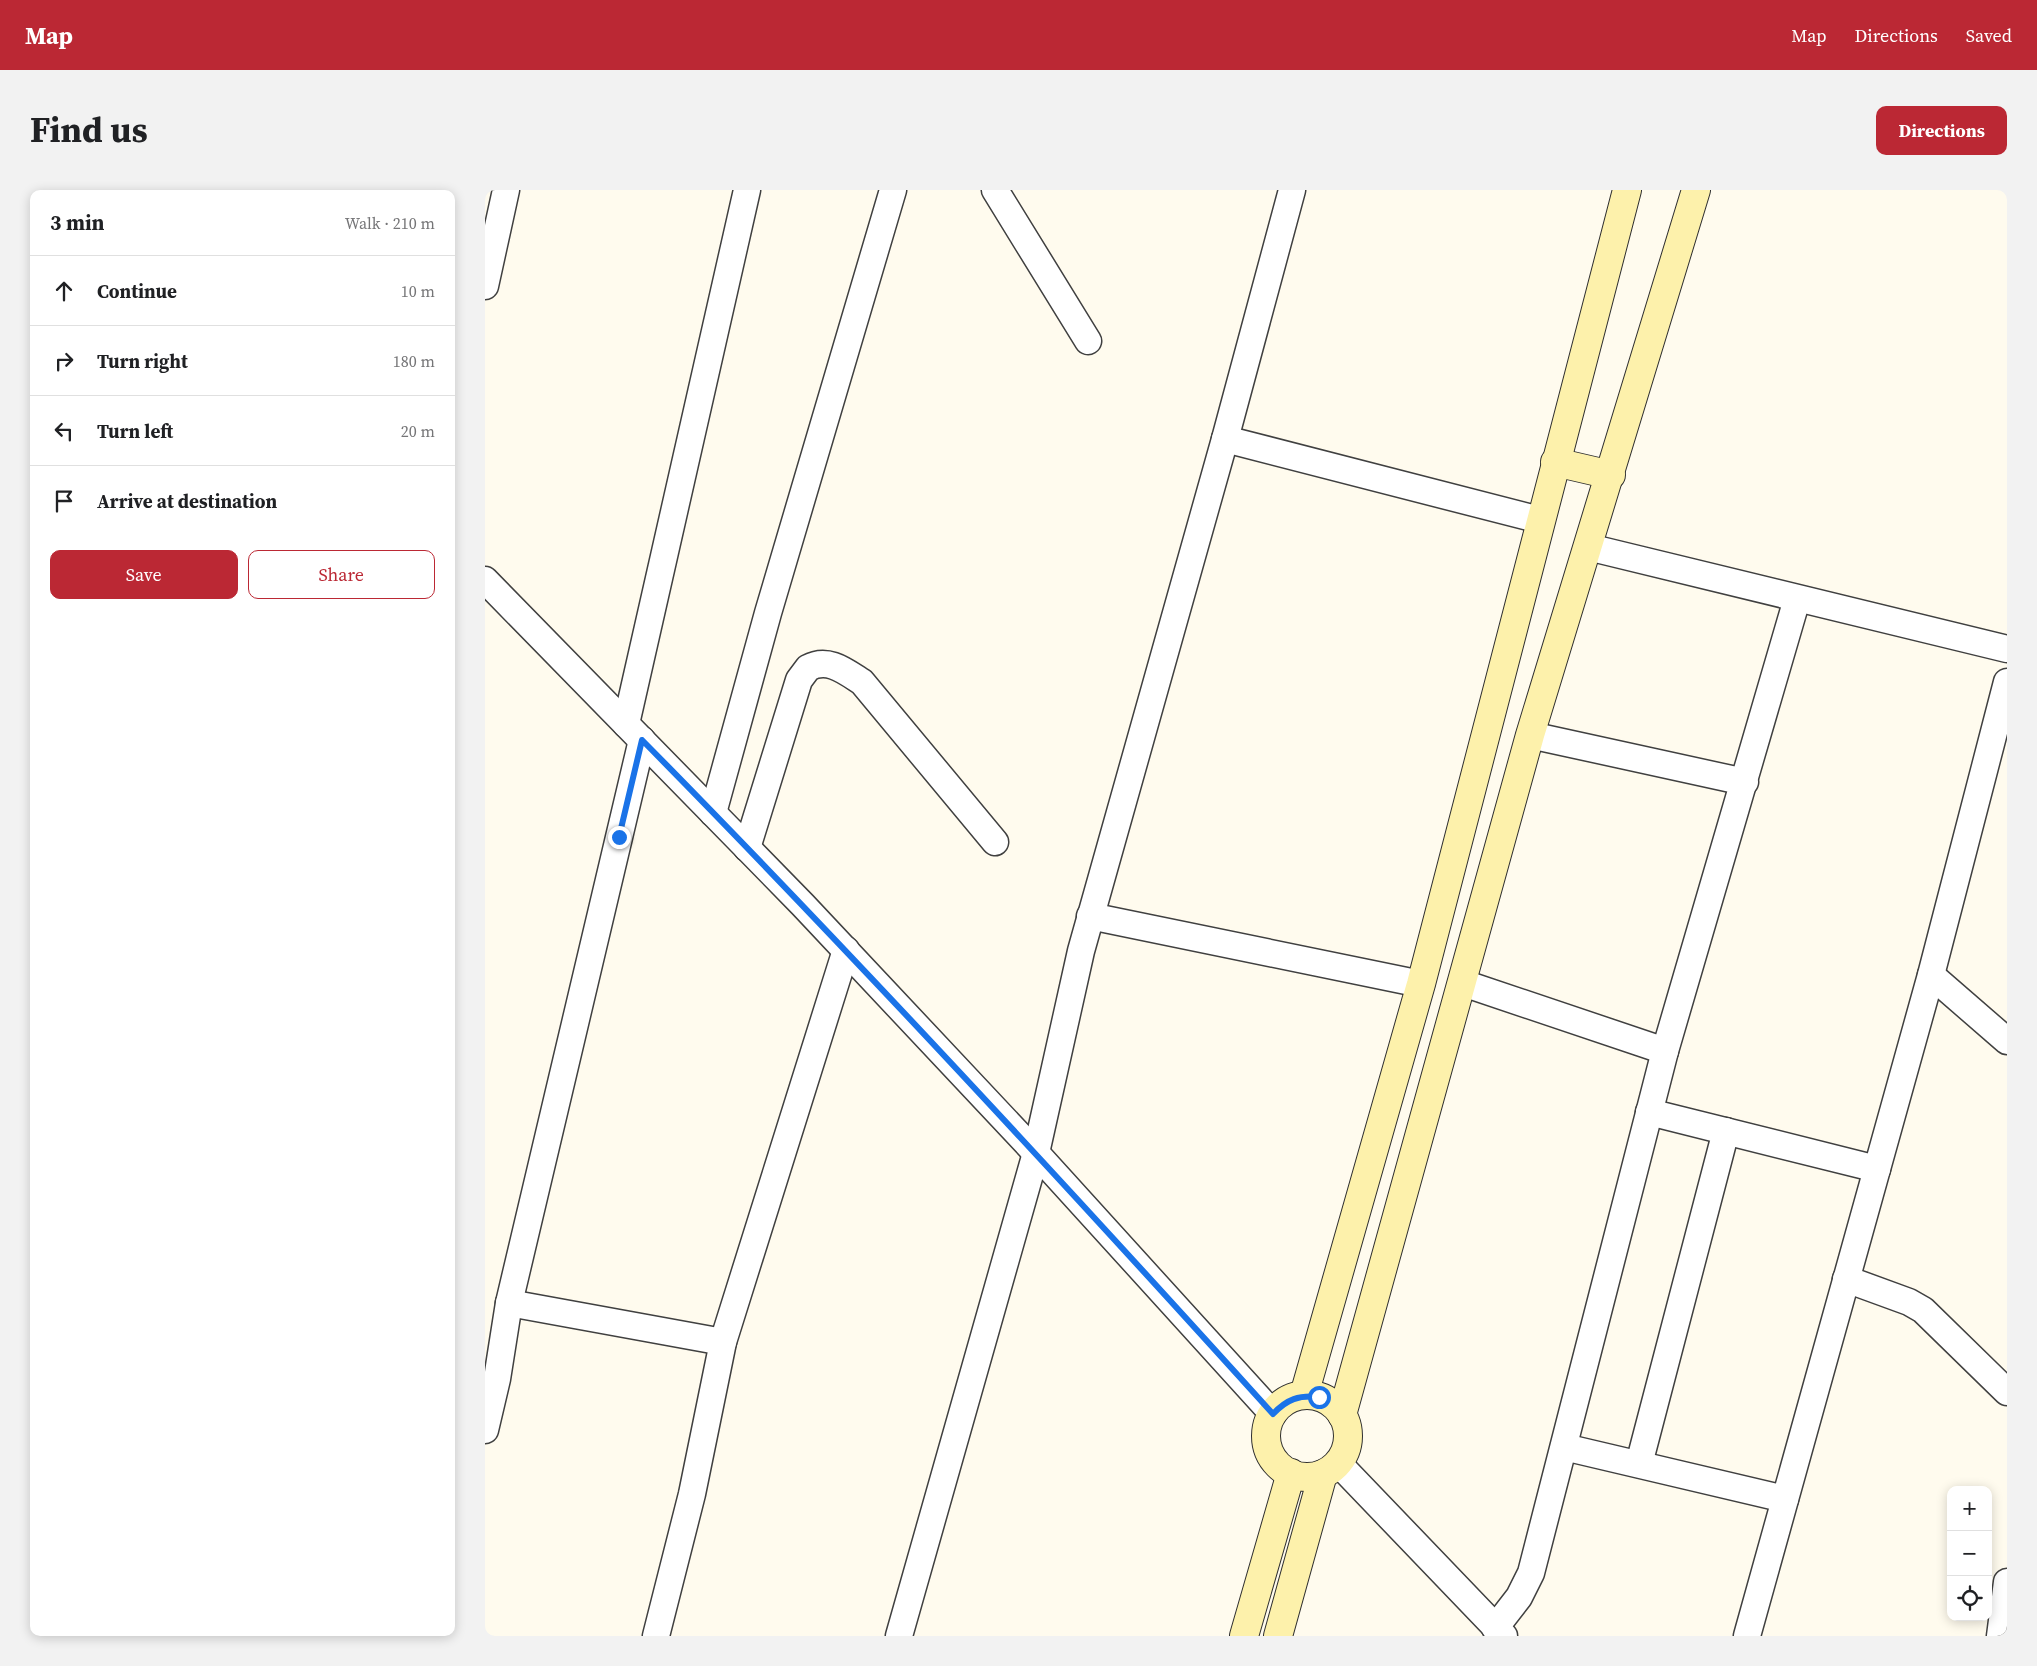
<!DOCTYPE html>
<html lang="en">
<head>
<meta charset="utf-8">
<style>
  body { margin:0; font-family:"Source Serif 4",serif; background:#f2f2f2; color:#202124 }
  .controls { position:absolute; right:15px; bottom:15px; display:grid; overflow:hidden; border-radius:10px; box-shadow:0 2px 12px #0003 }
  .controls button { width:45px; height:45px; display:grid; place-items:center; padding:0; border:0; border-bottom:1px solid #e0e0e0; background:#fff; color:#202124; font:25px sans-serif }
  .stop { position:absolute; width:15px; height:15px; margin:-11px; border:4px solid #1a73e8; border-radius:50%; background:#fff }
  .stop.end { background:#1a73e8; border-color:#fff; box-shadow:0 1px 5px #0008 }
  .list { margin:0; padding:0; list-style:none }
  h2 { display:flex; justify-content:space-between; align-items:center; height:65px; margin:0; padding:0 20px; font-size:21px }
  h2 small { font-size:16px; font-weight:400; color:#757577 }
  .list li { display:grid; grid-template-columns:32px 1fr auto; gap:15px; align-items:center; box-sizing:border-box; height:70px; padding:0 20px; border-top:1px solid #e0e0e0 }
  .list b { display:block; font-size:19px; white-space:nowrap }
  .list em { font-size:16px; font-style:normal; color:#757577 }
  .actions { display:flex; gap:10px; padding:15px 20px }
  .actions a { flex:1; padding:11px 0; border:1px solid #bb2834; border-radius:10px; text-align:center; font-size:18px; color:#bb2834 }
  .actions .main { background:#bb2834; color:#fff }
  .icon { flex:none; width:28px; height:28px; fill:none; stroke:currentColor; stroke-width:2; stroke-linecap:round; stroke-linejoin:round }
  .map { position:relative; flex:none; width:1522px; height:1446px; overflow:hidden; border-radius:10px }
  header { display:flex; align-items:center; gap:30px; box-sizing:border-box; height:70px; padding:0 25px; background:#bb2834; color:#fff }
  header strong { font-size:24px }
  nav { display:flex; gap:28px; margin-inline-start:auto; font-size:18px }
  .intro { display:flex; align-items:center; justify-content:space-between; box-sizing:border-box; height:120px; padding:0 30px }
  h1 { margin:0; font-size:35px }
  .button { padding:12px 22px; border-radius:10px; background:#bb2834; color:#fff; font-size:18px; font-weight:700 }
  main { display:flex; gap:30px; padding:0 30px }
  aside { flex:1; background:#fff; border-radius:10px; box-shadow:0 2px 12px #0003 }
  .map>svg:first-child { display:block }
</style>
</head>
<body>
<header>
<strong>Map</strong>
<nav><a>Map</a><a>Directions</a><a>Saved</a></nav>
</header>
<div class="intro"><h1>Find us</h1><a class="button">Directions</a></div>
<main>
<aside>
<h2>3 min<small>Walk · 210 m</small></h2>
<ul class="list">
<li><svg class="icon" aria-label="ahead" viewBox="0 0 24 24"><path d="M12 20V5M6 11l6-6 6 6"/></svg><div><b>Continue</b></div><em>10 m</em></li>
<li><svg class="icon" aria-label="right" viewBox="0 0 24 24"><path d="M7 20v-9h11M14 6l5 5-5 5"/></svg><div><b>Turn right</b></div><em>180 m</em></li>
<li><svg class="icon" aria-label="left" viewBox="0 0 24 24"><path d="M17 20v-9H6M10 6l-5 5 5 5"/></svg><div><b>Turn left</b></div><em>20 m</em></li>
<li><svg class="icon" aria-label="arrive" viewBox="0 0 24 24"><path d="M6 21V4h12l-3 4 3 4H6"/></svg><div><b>Arrive at destination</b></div></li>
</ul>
<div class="actions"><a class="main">Save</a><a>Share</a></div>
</aside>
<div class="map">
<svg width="1522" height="1446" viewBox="0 0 1522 1446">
  <rect width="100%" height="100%" fill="#fffbee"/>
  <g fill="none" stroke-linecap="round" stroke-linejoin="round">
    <defs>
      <g id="street">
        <polyline points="510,0 603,151"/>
        <polyline points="0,96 21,0"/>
        <polyline points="740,249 1055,330"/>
        <polyline points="1103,357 1522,459"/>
        <polyline points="0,390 318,715 551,963 788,1224"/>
        <polyline points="141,534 262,0"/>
        <polyline points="1045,545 1260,592"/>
        <polyline points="228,623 283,423 408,0"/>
        <path d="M 262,658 L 314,490 L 323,478 C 343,467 360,481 377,492 L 510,652"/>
        <polyline points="605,726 936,794"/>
        <polyline points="1446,785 1522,851"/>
        <polyline points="978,793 1180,861"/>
        <polyline points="1164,922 1392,979"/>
        <polyline points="1361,1089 1424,1112 1438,1120 1522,1202"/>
        <polyline points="24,1113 238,1152"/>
        <polyline points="0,1240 12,1189 24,1113 157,550"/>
        <polyline points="1079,1257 1300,1309"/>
        <polyline points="853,1273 1019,1446"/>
        <polyline points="1154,1274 1241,941"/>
        <polyline points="1010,1438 1034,1407 1046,1383 1180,861 1312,409"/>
        <polyline points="171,1446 207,1304 238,1152 361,760"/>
        <polyline points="414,1446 551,963 596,761 740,249 807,0"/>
        <polyline points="1262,1446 1446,785 1522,492"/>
        <polyline points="1515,1446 1522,1392"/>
      </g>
      <g id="secondary">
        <polyline points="1070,272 1126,285"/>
        <polyline points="819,1205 936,794 1142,0"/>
        <circle cx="822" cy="1246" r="41"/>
        <polyline points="857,1225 1045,545 1211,0"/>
        <polyline points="759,1446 806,1283"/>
        <polyline points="793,1446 838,1284"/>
      </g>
    </defs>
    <use href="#street" stroke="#404040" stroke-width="29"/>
    <use href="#secondary" stroke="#2f2f2f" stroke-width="30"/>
    <use href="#street" stroke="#fff" stroke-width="26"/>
    <use href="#secondary" stroke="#fdf1ab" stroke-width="28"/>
  </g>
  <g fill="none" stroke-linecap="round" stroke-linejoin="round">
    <path stroke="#1a73e8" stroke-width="6" d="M 134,647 L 157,550 C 373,769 582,996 788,1224 C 802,1209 814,1205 834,1207"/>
  </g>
</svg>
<div class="controls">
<button>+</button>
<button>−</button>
<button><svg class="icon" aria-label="locate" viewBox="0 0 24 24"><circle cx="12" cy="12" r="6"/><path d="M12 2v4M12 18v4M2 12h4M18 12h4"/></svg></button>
</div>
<div class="stop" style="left:834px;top:1207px"></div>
<div class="stop end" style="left:134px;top:647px"></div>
</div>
</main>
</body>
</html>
